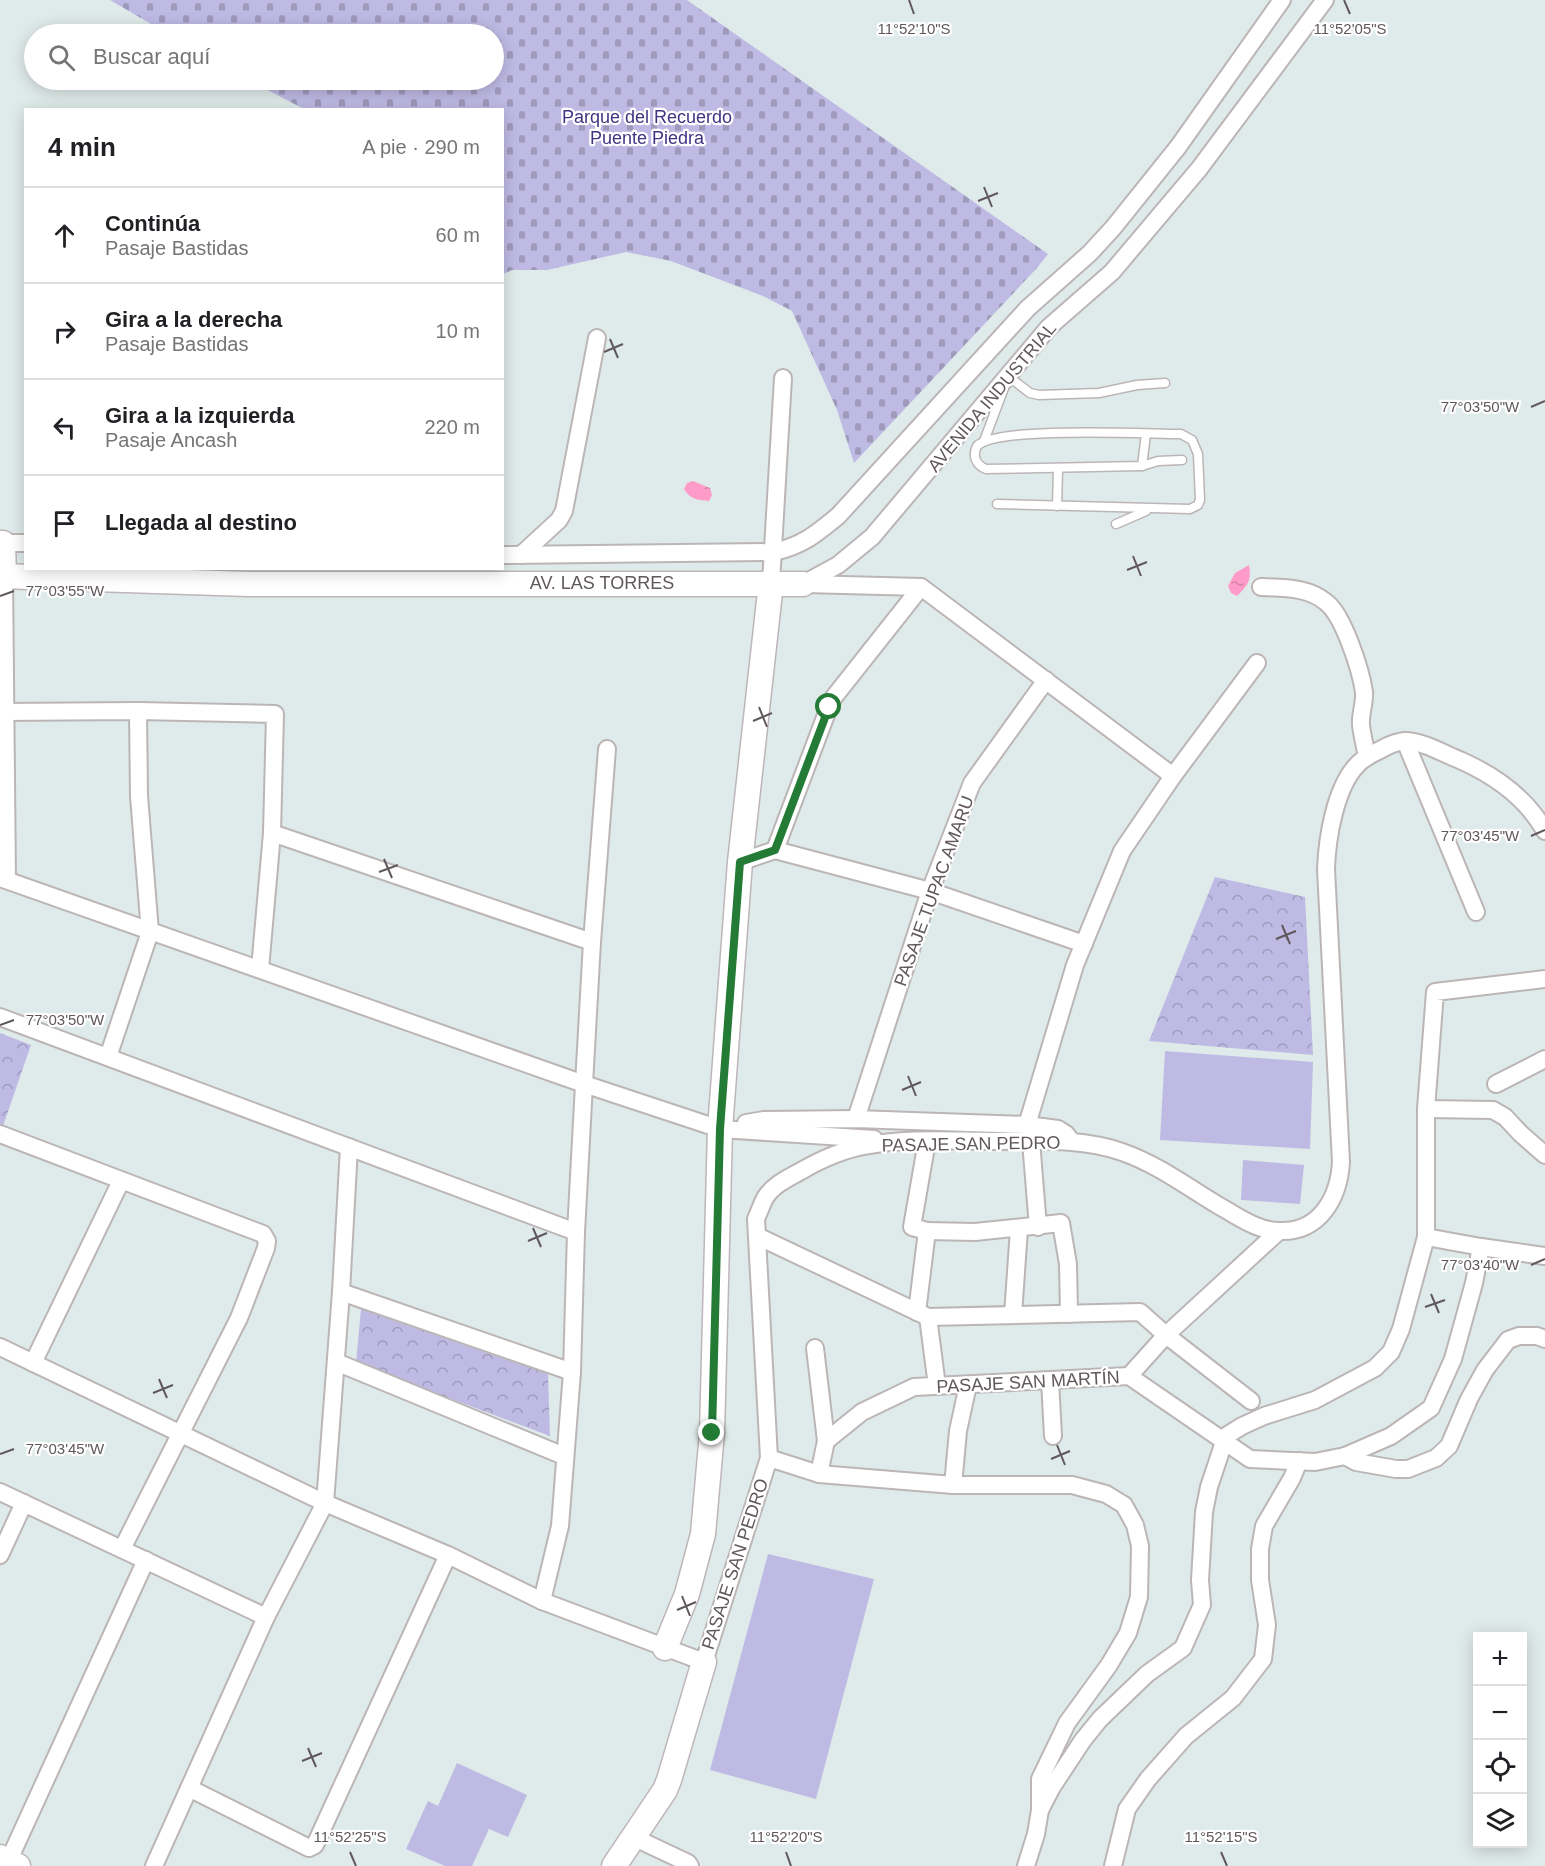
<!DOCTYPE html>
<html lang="es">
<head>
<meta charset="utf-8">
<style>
  body { margin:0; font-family:Helvetica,sans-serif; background:#f2f2f2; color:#202124 }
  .controls { position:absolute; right:18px; bottom:18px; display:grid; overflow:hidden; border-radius:0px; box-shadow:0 3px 15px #0003 }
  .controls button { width:54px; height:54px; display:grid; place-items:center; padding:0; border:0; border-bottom:2px solid #e0e0e0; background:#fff; color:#202124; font:30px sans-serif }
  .stop { position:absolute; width:18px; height:18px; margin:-14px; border:4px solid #247b36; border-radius:50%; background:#fff }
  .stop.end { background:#247b36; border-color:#fff; box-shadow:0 2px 6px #0008 }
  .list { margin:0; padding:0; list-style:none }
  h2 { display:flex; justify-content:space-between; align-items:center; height:78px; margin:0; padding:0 24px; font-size:26px }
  h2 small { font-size:20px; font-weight:400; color:#757577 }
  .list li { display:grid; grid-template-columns:39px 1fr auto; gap:18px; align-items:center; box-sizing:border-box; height:96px; padding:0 24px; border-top:2px solid #e0e0e0 }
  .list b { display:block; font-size:22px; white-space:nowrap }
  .list p { margin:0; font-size:20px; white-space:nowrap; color:#757577 }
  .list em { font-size:20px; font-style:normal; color:#757577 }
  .icon { flex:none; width:33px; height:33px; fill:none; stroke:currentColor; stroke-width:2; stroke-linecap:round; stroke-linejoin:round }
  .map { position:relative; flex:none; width:1545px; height:1866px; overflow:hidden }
  .search { position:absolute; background:#fff; box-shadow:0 3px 15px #0003; left:24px; top:24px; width:480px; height:66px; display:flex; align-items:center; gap:15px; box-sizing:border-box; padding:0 21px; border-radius:33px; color:#757577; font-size:22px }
  .panel { position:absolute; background:#fff; box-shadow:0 3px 15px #0003; left:24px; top:108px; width:480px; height:462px; border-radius:0px }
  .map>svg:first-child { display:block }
</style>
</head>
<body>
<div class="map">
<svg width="1545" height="1866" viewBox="0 0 1545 1866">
  <defs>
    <pattern id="forest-crowns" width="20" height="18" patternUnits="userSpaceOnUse" patternTransform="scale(1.5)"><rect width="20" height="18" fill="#bfbae4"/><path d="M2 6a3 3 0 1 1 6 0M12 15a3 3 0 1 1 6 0" fill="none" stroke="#9f9abc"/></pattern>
    <pattern id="cemetery-stones" width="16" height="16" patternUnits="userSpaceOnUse" patternTransform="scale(1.5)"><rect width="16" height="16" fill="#bfbae4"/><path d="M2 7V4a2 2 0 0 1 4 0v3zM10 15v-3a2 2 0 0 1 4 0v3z" fill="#9f9abc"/></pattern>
    <pattern id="water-ripples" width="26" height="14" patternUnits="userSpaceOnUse" patternTransform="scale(1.5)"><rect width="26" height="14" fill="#ff9bc8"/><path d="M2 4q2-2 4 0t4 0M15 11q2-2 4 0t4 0" fill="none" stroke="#d281a5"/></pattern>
  </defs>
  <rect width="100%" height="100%" fill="#dfebea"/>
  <g fill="#bfbae4">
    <polygon points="1165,1051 1313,1062 1310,1149 1160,1140"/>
    <polygon points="1243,1160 1304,1165 1300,1204 1241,1200"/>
    <polygon points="768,1554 874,1579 816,1799 710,1770"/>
    <polygon points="457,1763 527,1795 508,1837 489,1829 472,1866 445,1866 406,1849 428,1801 438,1806"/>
  </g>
  <g fill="url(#forest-crowns)">
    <polygon points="1215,877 1305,897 1313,1055 1149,1041"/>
    <polygon points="0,1033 31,1045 3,1126 0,1125"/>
    <polygon points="361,1309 548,1374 550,1436 356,1363"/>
  </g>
  <polygon fill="url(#cemetery-stones)" points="110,0 687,0 1048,254 1036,269 854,463 837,410 792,311 763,296 671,261 626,252 547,270 512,270 503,274 502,110 304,109 248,80 494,80 494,34 168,34"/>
  <g fill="url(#water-ripples)">
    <path d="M 693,481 L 710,488 L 712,495 L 709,501 C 697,500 690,499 684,489 L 687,483 Z"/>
    <path d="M 1249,565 C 1252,581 1247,586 1237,596 L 1231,593 L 1228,586 L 1235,573 Z"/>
  </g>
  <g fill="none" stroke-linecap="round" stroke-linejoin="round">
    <defs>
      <g id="lane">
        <polyline points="1008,376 1030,393 1039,395 1099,393 1137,385 1165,383"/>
        <polyline points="984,441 1004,388"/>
        <polyline points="1142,466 1146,434"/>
        <path d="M 997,504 L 1190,509 L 1198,505 L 1200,500 L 1198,454 L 1192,440 L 1181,434 C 1146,434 997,426 977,446 C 972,456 976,465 986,469 L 1142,466 L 1158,461 L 1182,460"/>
        <polyline points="1057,506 1058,469"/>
        <polyline points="1116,524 1146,511"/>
      </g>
      <g id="street">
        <polyline points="3,543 26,543"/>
        <path d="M 502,555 L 774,552 C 803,545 815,535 838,516 L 1028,308 L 1090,253 L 1113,228 L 1178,147 L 1282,0"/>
        <polyline points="521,555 559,520 564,511 597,338"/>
        <polyline points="4,576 7,880"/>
        <polyline points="771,583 783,378"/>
        <polyline points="803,584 838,565 872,537 1049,327 1112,272 1199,169 1325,0"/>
        <polyline points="804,584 921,587 1173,776"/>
        <path d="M 1261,587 C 1284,588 1309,587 1327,603 C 1344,617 1361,671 1364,692 C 1365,703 1360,714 1361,725 C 1362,735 1365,746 1367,757"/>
        <polyline points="0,712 138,711 275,714 272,833 260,969"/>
        <polyline points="1405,741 1476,912"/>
        <polyline points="272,833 592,942"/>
        <polyline points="775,850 930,891 1084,944"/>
        <polyline points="740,862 775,850 829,707 834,697 921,587"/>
        <polyline points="0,878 584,1084 720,1129 874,1139"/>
        <polyline points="0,1017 576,1232"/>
        <polyline points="108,1057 150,932 139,796 138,711"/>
        <polyline points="1496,1084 1545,1059"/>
        <polyline points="1426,1109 1493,1110 1505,1117 1521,1134 1545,1155"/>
        <polyline points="856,1119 930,891 972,783 1046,680"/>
        <polyline points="746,1123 764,1120 856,1119 1027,1125 1058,1129 1066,1134 1072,1142"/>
        <polyline points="1027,1125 1075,965 1122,851 1173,776 1257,663"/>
        <polyline points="0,1134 263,1234 267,1241 266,1248 239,1318 122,1549"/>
        <polyline points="1031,1141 1038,1227"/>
        <polyline points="927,1231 975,1232 1061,1223 1068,1264 1069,1314"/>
        <polyline points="757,1236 928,1317 1140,1312 1166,1335 1251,1401"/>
        <polyline points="1426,1237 1481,1247 1545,1256"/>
        <polyline points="341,1292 572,1372"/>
        <polyline points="917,1312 927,1231 912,1227 927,1141"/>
        <polyline points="1013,1315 1019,1229"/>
        <polyline points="928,1317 937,1386"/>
        <path d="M 0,1347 L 325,1503 L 448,1555 L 542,1601 L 704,1662 L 769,1458 L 756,1219 C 759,1212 762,1204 765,1198 C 773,1185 788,1178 801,1171 C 820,1160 842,1150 864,1146 C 907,1137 953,1141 996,1141 C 1038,1141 1082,1138 1122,1152 C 1157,1164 1189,1188 1221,1207 C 1239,1217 1258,1231 1279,1231 C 1320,1233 1339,1197 1341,1162 L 1326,869 C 1327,839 1335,788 1357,765 C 1363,758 1372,754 1380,750 C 1387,746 1397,741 1406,741 C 1425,742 1444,754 1462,761 C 1495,776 1527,799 1545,831"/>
        <polyline points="815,1348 826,1441"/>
        <polyline points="336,1362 564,1456"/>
        <polyline points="33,1363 121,1181"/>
        <polyline points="1129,1376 1166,1335 1279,1231"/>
        <polyline points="1050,1380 1053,1436"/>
        <polyline points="1345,1456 1356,1462 1396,1469 1408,1469 1436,1458 1449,1446 1469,1399 1485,1370 1508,1340 1519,1336 1537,1336 1545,1339"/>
        <polyline points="769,1458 819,1474 953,1485 1072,1485 1106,1494 1124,1505 1135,1525 1140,1546 1139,1597 1128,1633 1109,1665 1067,1723 1040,1779 1040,1810 1036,1834 1026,1866"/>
        <polyline points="819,1474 826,1441 862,1412 914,1387 1129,1376 1250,1459 1315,1462 1345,1456 1391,1436 1431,1408 1453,1359 1474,1283 1481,1247"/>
        <polyline points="953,1485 958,1431 968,1385"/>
        <polyline points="0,1492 266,1617"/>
        <polyline points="0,1555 24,1503"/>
        <polyline points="542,1601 560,1526 572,1372 576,1232 584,1084 592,942 607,749"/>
        <polyline points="189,1788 309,1848 315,1845 448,1555"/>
        <polyline points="1040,1810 1052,1787 1083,1740 1100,1719 1147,1674 1183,1648 1202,1605 1200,1580 1204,1512 1209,1487 1226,1436 1242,1426 1264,1416 1315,1400 1375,1368 1391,1352 1401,1329 1426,1237 1426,1109 1435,992 1545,979"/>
        <polyline points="633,1837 688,1863 690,1866"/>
        <polyline points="8,1862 146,1560"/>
        <polyline points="154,1866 266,1617 325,1503 341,1292 349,1147"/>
        <polyline points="1113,1866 1127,1809 1148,1779 1186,1736 1233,1698 1263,1659 1267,1625 1260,1580 1260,1549 1264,1526 1292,1478 1299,1461"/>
      </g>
      <g id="secondary">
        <polyline points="0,543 3,543 4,576"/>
        <polyline points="0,576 249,584 803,584"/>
        <polyline points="665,1648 687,1594 703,1534 712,1433 720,1129 740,862 771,583"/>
        <polyline points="0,1857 18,1866"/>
        <polyline points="614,1866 665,1790 669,1780 704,1662"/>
      </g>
    </defs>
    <use href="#lane" stroke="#bcb5b6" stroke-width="11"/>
    <use href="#street" stroke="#bcb5b6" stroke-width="20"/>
    <use href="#secondary" stroke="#beb5b8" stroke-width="27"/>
    <use href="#lane" stroke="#fff" stroke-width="8"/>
    <use href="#street" stroke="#fff" stroke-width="16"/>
    <use href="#secondary" stroke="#fff" stroke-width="24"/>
  </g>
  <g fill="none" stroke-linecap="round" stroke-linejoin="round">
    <polyline stroke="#247b36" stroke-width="8" points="712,1433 720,1129 740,862 775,850 829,707"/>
  </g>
  <path fill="none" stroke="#60585b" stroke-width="2" d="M 909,0 L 914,14M 1344,0 L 1350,14M 984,187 L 992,207M 978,201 L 998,193M 610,339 L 618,358M 604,352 L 623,344M 1531,407 L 1545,401M 1133,556 L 1141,576M 1127,570 L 1147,562M 0,596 L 14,591M 759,707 L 767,727M 753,721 L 772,713M 1531,836 L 1545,830M 384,859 L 392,878M 379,872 L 398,865M 1282,925 L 1290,944M 1276,939 L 1296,931M 0,1025 L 14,1020M 908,1076 L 916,1096M 902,1090 L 921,1082M 533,1228 L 541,1247M 528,1241 L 547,1233M 1531,1265 L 1545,1259M 1431,1294 L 1439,1313M 1425,1307 L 1445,1300M 159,1379 L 167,1398M 153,1393 L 173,1385M 1057,1445 L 1065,1465M 0,1454 L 14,1449M 1051,1459 L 1070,1451M 682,1596 L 690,1616M 677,1610 L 696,1602M 308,1748 L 316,1767M 302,1761 L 322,1753M 350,1852 L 356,1866M 786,1852 L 791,1866M 1221,1852 L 1227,1866"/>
  <g text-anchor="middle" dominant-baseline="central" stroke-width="4.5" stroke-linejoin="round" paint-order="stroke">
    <g font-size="18" fill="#413483" stroke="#fff">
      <text x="647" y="117">Parque del Recuerdo<tspan x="647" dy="21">Puente Piedra</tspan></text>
    </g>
    <g font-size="18" fill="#60585b" stroke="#fff">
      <text transform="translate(992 397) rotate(-50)">AVENIDA INDUSTRIAL</text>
      <text x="602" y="583">AV. LAS TORRES</text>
      <text transform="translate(934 891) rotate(-70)">PASAJE TUPAC AMARU</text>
      <text transform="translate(971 1144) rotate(-1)">PASAJE SAN PEDRO</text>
      <text transform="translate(1028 1382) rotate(-3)">PASAJE SAN MARTÍN</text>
      <text transform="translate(735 1564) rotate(-72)">PASAJE SAN PEDRO</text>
    </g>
  </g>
  <g font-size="15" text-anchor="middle" fill="#60585b" stroke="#fff" stroke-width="4.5" stroke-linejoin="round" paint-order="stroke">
    <text x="914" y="34">11°52'10"S</text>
    <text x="1350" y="34">11°52'05"S</text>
    <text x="1480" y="412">77°03'50"W</text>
    <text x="65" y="596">77°03'55"W</text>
    <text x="1480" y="841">77°03'45"W</text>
    <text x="65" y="1025">77°03'50"W</text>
    <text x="1480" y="1270">77°03'40"W</text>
    <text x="65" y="1454">77°03'45"W</text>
    <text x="350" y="1842">11°52'25"S</text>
    <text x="786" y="1842">11°52'20"S</text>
    <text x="1221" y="1842">11°52'15"S</text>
  </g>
</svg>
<div class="controls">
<button>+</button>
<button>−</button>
<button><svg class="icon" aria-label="locate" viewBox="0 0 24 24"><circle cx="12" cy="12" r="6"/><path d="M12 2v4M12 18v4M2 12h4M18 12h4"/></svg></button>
<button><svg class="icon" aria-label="layers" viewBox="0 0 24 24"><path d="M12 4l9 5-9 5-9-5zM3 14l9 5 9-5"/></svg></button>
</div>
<div class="stop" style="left:829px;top:707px"></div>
<div class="stop end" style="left:712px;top:1433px"></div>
<div class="search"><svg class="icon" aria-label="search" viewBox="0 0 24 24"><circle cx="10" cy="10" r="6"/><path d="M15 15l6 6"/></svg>Buscar aquí</div>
<section class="panel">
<h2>4 min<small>A pie · 290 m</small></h2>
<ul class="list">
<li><svg class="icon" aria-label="ahead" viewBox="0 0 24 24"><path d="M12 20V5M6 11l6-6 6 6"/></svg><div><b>Continúa</b><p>Pasaje Bastidas</p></div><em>60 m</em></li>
<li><svg class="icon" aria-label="right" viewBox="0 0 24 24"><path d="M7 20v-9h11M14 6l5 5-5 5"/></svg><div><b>Gira a la derecha</b><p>Pasaje Bastidas</p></div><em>10 m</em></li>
<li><svg class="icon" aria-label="left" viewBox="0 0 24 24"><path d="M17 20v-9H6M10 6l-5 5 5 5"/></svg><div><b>Gira a la izquierda</b><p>Pasaje Ancash</p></div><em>220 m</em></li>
<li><svg class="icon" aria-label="arrive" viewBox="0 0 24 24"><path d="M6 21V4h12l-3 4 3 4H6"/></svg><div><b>Llegada al destino</b></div></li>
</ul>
</section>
</div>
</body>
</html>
